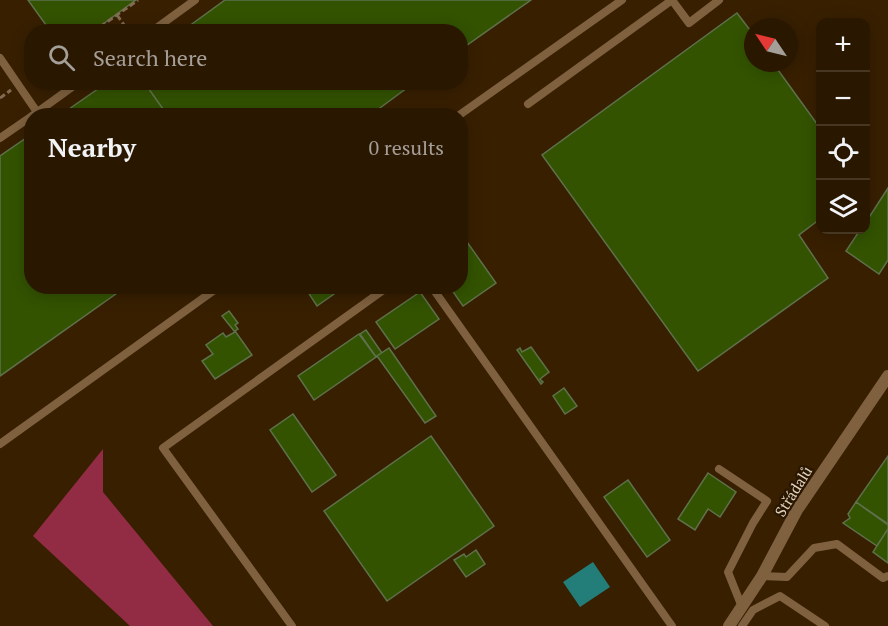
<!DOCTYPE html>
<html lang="en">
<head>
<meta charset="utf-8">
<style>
  body { margin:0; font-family:"PT Serif",serif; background:#32200a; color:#f1f3f6 }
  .controls { position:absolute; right:18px; top:18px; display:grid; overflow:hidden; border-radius:12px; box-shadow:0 3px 15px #0003 }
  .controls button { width:54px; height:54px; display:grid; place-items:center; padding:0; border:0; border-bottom:2px solid #463622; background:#2a1700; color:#f1f3f6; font:30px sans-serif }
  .compass { position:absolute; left:744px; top:18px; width:54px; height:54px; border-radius:50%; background:#2a1700; box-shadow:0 3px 15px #0003; rotate:305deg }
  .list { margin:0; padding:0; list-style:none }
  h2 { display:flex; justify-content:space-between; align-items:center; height:78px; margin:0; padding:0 24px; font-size:26px }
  h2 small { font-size:20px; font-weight:400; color:#a59f99 }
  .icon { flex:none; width:33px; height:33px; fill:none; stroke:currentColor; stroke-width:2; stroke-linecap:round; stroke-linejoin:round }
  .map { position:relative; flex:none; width:888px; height:626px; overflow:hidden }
  .search { position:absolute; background:#2a1700; box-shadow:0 3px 15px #0003; left:24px; top:24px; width:444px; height:66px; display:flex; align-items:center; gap:15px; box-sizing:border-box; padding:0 21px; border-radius:24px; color:#a59f99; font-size:22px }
  .panel { position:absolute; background:#2a1700; box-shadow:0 3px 15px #0003; left:24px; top:108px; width:444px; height:186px; border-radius:24px }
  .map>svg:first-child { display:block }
</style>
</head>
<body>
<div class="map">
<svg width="888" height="626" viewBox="0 0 888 626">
  <rect width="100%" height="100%" fill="#381f00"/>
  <polygon fill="#922c45" points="103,449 103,492 213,626 130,626 33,536"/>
  <polygon fill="#237d79" points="593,562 610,587 580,607 563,582"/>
  <g fill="#335300" stroke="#5e714c" stroke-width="1.5">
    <polygon points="28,0 136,0 92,32 51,32"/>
    <polygon points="225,0 531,0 460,50 460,32 181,32"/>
    <polygon points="737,13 753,34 753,63 773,63 820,128 820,219 799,235 828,278 698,371 542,155"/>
    <polygon points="108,82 144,82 168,116 59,116"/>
    <polygon points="144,82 415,82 369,116 168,116"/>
    <polygon points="32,134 32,286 127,286 0,376 0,156"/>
    <polygon points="888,188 888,260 879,274 846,251 860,230 866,230 866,222"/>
    <polygon points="460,232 496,283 463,306 449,286 460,286"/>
    <polygon points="304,286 339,286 341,289 317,306"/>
    <polygon points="420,292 439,319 395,349 376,322"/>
    <polygon points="229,311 238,323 235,325 238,329 235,331 252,355 215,379 202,361 213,354 206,345 223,333 226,337 235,332 222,316"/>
    <polygon points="366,330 382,353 376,357 360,334"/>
    <polygon points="359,334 376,357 314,400 298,376"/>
    <polygon points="531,347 549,372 540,379 543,382 541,384 517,350 520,348 522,352"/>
    <polygon points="389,348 436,416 425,423 377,356"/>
    <polygon points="564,388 577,406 565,414 553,396"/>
    <polygon points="293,414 336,475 312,492 270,430"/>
    <polygon points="431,436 494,526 387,601 324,511"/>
    <polygon points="888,456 888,524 856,502"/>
    <polygon points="708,473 736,492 720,517 708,509 695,530 678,519"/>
    <polygon points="628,480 670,540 647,557 604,497"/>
    <polygon points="856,502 888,525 888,529 877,546 843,523 850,518 848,514"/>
    <polygon points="888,529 888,563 873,552"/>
    <polygon points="476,550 485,564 466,577 454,560 464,554 466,557"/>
  </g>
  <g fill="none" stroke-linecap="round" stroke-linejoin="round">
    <g stroke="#816c52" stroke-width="3" stroke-dasharray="6 3" stroke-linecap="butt">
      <polyline points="117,15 129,32"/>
      <polyline points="93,32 138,0"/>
      <polyline points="134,32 142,26"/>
      <polyline points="0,98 11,90"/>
    </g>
    <g stroke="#7f613f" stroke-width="8">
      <polyline points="672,0 689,23 719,0"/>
      <polyline points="151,32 195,0"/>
      <polyline points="0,58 37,112"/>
      <polyline points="528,104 672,0"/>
      <polyline points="32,116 79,82"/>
      <polyline points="458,116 622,0"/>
      <polyline points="0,138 32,116"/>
      <polyline points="431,286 672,626"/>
      <polyline points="0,444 220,286"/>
      <polyline points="719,469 767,501 753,523 728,572 742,607"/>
      <polyline points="762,576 787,577 814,548 837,544 883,578 888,576"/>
      <polyline points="292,626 163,448 389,286"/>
      <polyline points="742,626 753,610 780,596 825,626"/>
    </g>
    <polyline stroke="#7f613f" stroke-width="12" points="729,626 762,576 797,510 888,376"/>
  </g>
  <g text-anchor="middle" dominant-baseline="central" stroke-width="4.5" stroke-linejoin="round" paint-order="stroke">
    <g font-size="15" fill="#e1d1bf" stroke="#2a1700">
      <text transform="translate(793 491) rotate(-58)">Střádalů</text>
    </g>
  </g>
</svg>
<div class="controls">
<button>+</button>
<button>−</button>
<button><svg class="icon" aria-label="locate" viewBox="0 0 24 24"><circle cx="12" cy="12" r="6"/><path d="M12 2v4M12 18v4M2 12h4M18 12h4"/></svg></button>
<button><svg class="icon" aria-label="layers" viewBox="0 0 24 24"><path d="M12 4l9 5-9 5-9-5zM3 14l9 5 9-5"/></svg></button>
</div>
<svg class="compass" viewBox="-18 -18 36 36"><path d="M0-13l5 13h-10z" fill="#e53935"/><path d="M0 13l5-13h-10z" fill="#a59f99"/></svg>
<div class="search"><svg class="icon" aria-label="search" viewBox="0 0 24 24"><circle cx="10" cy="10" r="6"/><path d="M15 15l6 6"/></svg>Search here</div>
<section class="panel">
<h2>Nearby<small>0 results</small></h2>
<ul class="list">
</ul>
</section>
</div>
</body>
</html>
